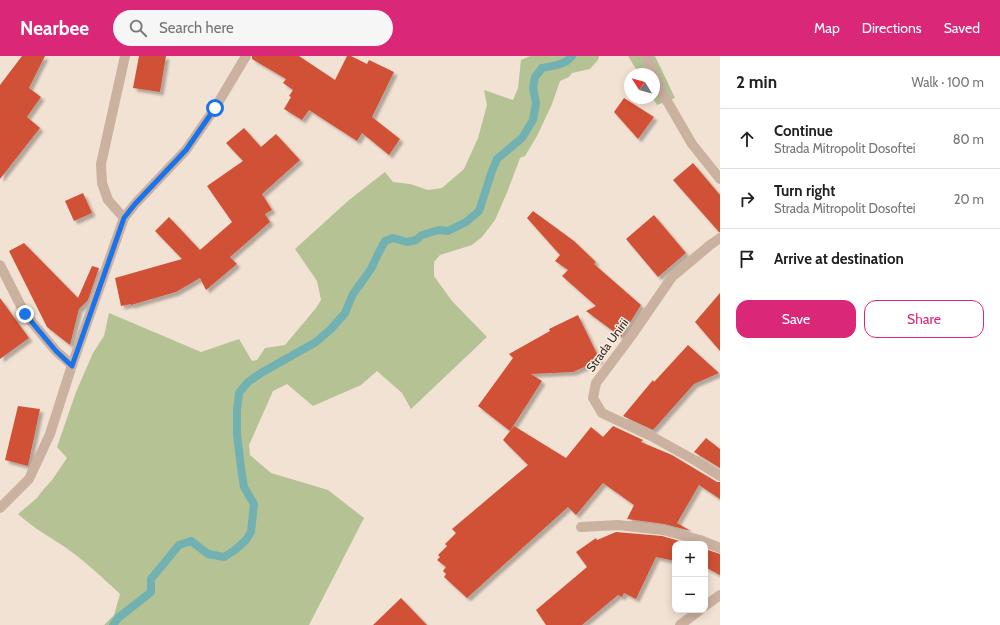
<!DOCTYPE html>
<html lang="en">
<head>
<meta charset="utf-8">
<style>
  body { margin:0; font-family:Cabin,sans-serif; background:#f6f6f6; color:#202124 }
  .controls { position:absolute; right:12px; bottom:12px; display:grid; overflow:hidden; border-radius:8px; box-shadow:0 2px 10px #0003 }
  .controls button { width:36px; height:36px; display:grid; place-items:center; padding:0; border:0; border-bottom:1px solid #e0e0e0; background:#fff; color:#202124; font:20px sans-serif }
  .compass { position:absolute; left:624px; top:12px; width:36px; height:36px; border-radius:50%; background:#fff; box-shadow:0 2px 10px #0003; rotate:307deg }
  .stop { position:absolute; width:12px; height:12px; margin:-9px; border:3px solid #1a73e8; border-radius:50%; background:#fff }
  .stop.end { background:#1a73e8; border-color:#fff; box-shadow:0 1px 4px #0008 }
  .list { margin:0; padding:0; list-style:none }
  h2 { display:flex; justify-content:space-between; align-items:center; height:52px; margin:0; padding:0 16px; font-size:17px }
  h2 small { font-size:13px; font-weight:400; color:#757577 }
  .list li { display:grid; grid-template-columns:26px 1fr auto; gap:12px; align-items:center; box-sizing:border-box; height:60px; padding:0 16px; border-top:1px solid #e0e0e0 }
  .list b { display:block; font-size:15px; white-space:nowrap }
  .list p { margin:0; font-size:13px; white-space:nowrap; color:#757577 }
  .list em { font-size:13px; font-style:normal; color:#757577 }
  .actions { display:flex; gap:8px; padding:12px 16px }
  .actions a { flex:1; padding:9px 0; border:1px solid #db2777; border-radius:12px; text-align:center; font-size:14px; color:#db2777 }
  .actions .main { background:#db2777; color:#fff }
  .icon { flex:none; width:22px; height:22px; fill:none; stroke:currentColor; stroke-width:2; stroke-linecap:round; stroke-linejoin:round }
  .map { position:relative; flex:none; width:720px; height:569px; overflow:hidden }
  header { display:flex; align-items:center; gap:24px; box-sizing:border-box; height:56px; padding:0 20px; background:#db2777; color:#fff }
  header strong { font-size:19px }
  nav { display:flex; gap:22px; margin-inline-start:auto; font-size:14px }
  .search { width:280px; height:36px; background:#f6f6f6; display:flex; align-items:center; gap:10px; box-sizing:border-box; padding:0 14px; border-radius:22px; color:#757577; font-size:15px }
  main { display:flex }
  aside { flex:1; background:#fff }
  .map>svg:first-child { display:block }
</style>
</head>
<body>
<header>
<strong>Nearbee</strong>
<div class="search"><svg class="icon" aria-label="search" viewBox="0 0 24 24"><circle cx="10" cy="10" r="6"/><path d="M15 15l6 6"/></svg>Search here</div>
<nav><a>Map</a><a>Directions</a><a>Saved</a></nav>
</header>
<main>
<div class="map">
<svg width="720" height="569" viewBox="0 0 720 569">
  <defs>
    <filter id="shadow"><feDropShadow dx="3.5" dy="3.5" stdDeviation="1" flood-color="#0004"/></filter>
  </defs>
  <rect width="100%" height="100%" fill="#f2e2d4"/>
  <g fill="#b5c294">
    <path d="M 530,0 L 599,0 L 598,4 L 590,13 L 572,17 L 569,21 L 560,25 L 552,48 L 537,80 L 525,100 L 520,102 L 508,134 L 495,164 L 482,181 L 472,189 L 440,199 L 434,206 L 434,220 L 452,245 L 487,281 L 411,353 L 402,337 L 377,315 L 361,329 L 313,350 L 287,328 L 273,335 L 249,389 L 250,399 L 271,417 L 328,434 L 364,462 L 309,569 L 104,569 L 114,559 L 120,538 C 104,523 87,507 69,494 C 52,482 33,472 18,458 L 37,442 L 43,434 L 52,424 L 67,402 L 57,391 L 76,336 L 93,297 L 104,280 L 109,257 L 201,296 L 239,283 L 252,305 L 257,304 L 265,292 L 285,289 L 316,252 L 321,244 L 317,225 L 295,193 L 349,144 L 385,116 L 393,126 L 410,128 L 428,134 L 442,132 L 464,113 L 478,82 L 487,49 L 484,34 L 513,44 L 518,32 L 521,4 Z"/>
    <polygon points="628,0 655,0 675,42 657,49 653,42 654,18 639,18"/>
  </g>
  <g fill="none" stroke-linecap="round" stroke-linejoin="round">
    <path stroke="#71b1b1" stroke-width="8" d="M 113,569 L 118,562 L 151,536 L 151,523 L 179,489 L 191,485 L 208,498 L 224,501 L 235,494 L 246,484 L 251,476 L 254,448 L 244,431 L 241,412 L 237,378 L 237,354 L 239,337 L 248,326 L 261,317 L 316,286 L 331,273 L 345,257 L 353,238 L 371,213 L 379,196 L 385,185 L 393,182 L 407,186 L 416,184 L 422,179 L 439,174 L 448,175 L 466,166 L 479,155 L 492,115 L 497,103 L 522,82 L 533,64 L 536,47 L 533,32 L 535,21 L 542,12 C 552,10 566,9 572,0"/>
  </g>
  <g fill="#d05134" filter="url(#shadow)">
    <polygon points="22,0 45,0 29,32 41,41 27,61 40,72 0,123 0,29"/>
    <polygon points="139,0 166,0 160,36 133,32"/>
    <polygon points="252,0 299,0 335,24 347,0 351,0 367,8 369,4 394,16 372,61 400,83 389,99 362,77 357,85 309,54 302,64 284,53 291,41 289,40 293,34 283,27 286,23 252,3"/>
    <polygon points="624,42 654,61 638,83 614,56"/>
    <polygon points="244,72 261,91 276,78 300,104 262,138 272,154 265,158 270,166 230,201 237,208 206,234 200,222 176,236 131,249 131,248 121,250 115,222 182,203 155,175 169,161 200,194 232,166 207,130 243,105 226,87"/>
    <polygon points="693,107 720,139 720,176 719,176 673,124"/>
    <polygon points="83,137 92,157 74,165 65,145"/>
    <polygon points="533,155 574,185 596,206 594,208 641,249 621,281 586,255 596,250 562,220 568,214 555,205 560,199 527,162"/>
    <polygon points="654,159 686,197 658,221 626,183"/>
    <polygon points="24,187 78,242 92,210 99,212 88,244 79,253 70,289 47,271 9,195"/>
    <polygon points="720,237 720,295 695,266"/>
    <polygon points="0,242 29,282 0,303"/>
    <polygon points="578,259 600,304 573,316 531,318 542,325 510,375 478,350 513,302 509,298 550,275 549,273"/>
    <polygon points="688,289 719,317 694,328 653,374 623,360 653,324 654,326"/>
    <polygon points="18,350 40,353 28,410 5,404"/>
    <polygon points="514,370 566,402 591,371 603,381 613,370 643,384 641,386 672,399 717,426 720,426 720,443 699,429 677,467 691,475 664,468 627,463 634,449 603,427 576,459 568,451 467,542 444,521 446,518 443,515 446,511 437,504 440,501 438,499 447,490 445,488 456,477 452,473 528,409 503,384"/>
    <polygon points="706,382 720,393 720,412 694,396"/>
    <polygon points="616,476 662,480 690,488 675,488 675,505 656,501 636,543 624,537 622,541 618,539 582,569 546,569 536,554 587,511 576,496 596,482 597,484"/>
    <polygon points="705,493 720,498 720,519 705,511"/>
    <polygon points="401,542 427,569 373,569"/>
  </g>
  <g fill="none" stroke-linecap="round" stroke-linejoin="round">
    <g stroke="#cbb1a0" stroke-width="10">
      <polyline points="646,0 654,18"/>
      <polyline points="654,19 660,33 692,88 720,123"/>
      <polyline points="124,162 135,148 186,94 215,52 246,0"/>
      <polyline points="720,182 710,189 672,221 632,279 596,327 593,342 602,357 651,380 696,405 720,420"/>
      <polyline points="0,209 25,258 56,295 72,309"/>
      <polyline points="0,452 29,423 50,378 72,309 124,162 108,144 102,127 101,108 125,0"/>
      <polyline points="581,471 618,469 663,474 700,484 720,492"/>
      <polyline points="705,550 720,539"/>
      <polyline points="680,569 700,554"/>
    </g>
  </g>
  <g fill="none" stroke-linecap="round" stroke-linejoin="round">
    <polyline stroke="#1a73e8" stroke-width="5" points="25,258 56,295 72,310 124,162 135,148 186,94 215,52"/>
  </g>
  <g text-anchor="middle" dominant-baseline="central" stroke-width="3" stroke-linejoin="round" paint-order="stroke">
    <g font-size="12" fill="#342824" stroke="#faede0">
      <text transform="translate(607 289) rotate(-54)">Strada Unirii</text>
    </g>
  </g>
</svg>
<div class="controls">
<button>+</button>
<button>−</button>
</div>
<svg class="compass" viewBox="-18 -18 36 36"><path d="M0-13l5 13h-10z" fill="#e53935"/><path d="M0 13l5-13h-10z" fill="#757577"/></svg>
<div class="stop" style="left:215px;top:52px"></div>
<div class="stop end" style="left:25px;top:258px"></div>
</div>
<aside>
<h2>2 min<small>Walk · 100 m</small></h2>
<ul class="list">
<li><svg class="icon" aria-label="ahead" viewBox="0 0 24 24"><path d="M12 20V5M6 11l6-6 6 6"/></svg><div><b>Continue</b><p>Strada Mitropolit Dosoftei</p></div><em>80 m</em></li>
<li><svg class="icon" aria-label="right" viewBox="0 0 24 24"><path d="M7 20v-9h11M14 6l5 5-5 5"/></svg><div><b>Turn right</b><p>Strada Mitropolit Dosoftei</p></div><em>20 m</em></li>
<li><svg class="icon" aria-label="arrive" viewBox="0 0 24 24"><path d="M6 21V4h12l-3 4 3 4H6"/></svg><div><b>Arrive at destination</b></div></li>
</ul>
<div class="actions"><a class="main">Save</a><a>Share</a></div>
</aside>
</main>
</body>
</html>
